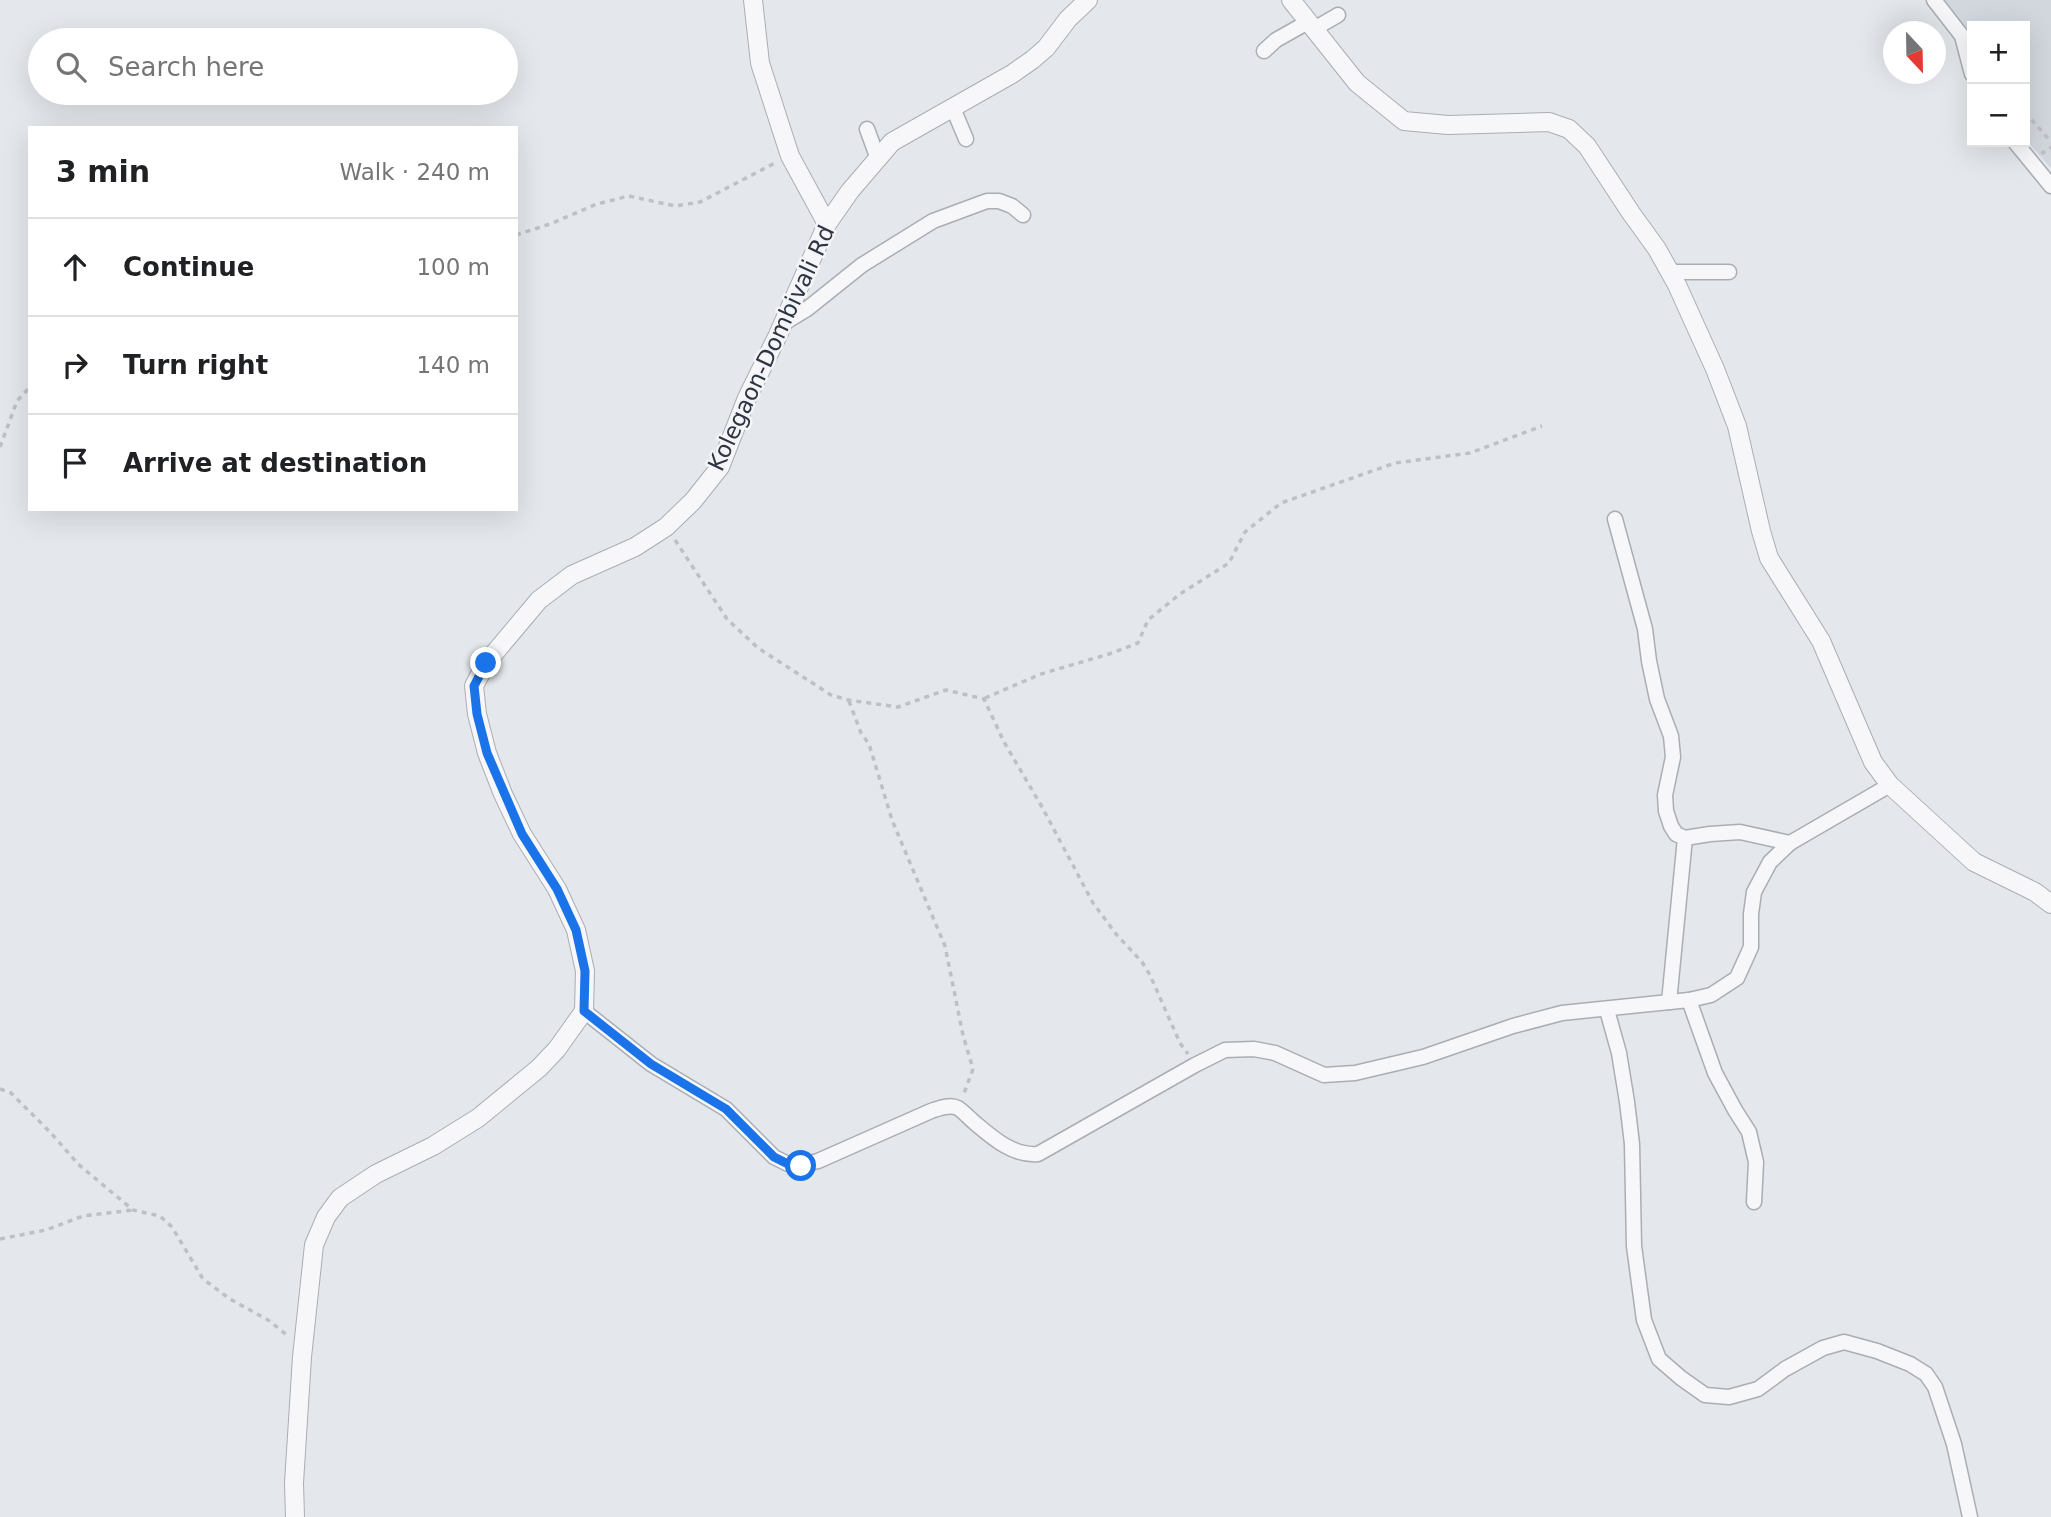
<!DOCTYPE html>
<html lang="en">
<head>
<meta charset="utf-8">
<style>
  body { margin:0; font-family:"DejaVu Sans",sans-serif; background:#f6f6f6; color:#202124 }
  .controls { position:absolute; right:21px; top:21px; display:grid; overflow:hidden; border-radius:0px; box-shadow:0 7px 28px #0002 }
  .controls button { width:63px; height:63px; display:grid; place-items:center; padding:0; border:0; border-bottom:2px solid #e0e0e0; background:#fff; color:#202124; font:35px sans-serif }
  .compass { position:absolute; left:1883px; top:21px; width:63px; height:63px; border-radius:50%; background:#fff; box-shadow:0 7px 28px #0002; rotate:158deg }
  .stop { position:absolute; width:21px; height:21px; margin:-16px; border:5px solid #1a73e8; border-radius:50%; background:#fff }
  .stop.end { background:#1a73e8; border-color:#fff; box-shadow:0 2px 7px #0008 }
  .list { margin:0; padding:0; list-style:none }
  h2 { display:flex; justify-content:space-between; align-items:center; height:91px; margin:0; padding:0 28px; font-size:30px }
  h2 small { font-size:23px; font-weight:400; color:#757577 }
  .list li { display:grid; grid-template-columns:46px 1fr auto; gap:21px; align-items:center; box-sizing:border-box; height:98px; padding:0 28px; border-top:2px solid #e0e0e0 }
  .list b { display:block; font-size:26px; white-space:nowrap }
  .list em { font-size:23px; font-style:normal; color:#757577 }
  .icon { flex:none; width:38px; height:38px; fill:none; stroke:currentColor; stroke-width:2; stroke-linecap:round; stroke-linejoin:round }
  .map { position:relative; flex:none; width:2051px; height:1517px; overflow:hidden }
  .search { position:absolute; background:#fff; box-shadow:0 7px 28px #0002; left:28px; top:28px; width:490px; height:77px; display:flex; align-items:center; gap:18px; box-sizing:border-box; padding:0 24px; border-radius:38px; color:#757577; font-size:26px }
  .panel { position:absolute; background:#fff; box-shadow:0 7px 28px #0002; left:28px; top:126px; width:490px; height:385px; border-radius:0px }
  .map>svg:first-child { display:block }
</style>
</head>
<body>
<div class="map">
<svg width="2051" height="1517" viewBox="0 0 2051 1517">
  <rect width="100%" height="100%" fill="#e4e7eb"/>
  <polygon fill="#d2d6dd" points="1943,0 2051,0 2051,168 2025,139 2025,26 1972,26 1972,47 1969,33"/>
  <g fill="none" stroke-linecap="round" stroke-linejoin="round">
    <defs>
      <g id="minor">
        <polyline points="1934,0 1962,36 1972,74"/>
        <polyline points="1314,29 1338,15"/>
        <polyline points="1264,51 1276,40 1308,22"/>
        <polyline points="953,108 966,139"/>
        <polyline points="867,129 878,159"/>
        <polyline points="2015,142 2051,186"/>
        <polyline points="1670,272 1729,272"/>
        <polyline points="784,323 807,309 862,265 933,221 987,201 999,201 1012,206 1023,215"/>
        <polyline points="1615,519 1645,629 1649,661 1657,699 1671,736 1673,757 1665,795 1666,811 1671,826 1676,834 1685,838 1710,834 1740,832 1790,843"/>
        <polyline points="1689,1000 1715,1073 1735,1110 1749,1132 1756,1162 1754,1202"/>
        <polyline points="1669,1002 1685,838"/>
        <polyline points="1607,1010 1619,1053 1627,1102 1632,1144 1634,1246 1644,1320 1659,1359 1681,1378 1705,1395 1729,1397 1758,1389 1785,1369 1823,1348 1844,1342 1877,1351 1910,1364 1926,1374 1935,1387 1954,1444 1970,1517"/>
        <path d="M 584,1011 L 651,1064 L 726,1109 L 774,1157 L 788,1164 L 801,1165 L 818,1161 L 931,1111 C 940,1108 950,1104 958,1108 C 964,1112 970,1119 975,1123 C 994,1139 1013,1156 1038,1154 L 1195,1065 L 1225,1050 L 1254,1049 L 1275,1053 L 1324,1075 L 1355,1073 L 1423,1057 L 1513,1026 L 1562,1013 L 1689,1000 L 1711,995 L 1737,978 L 1751,947 L 1751,914 L 1754,892 L 1770,862 L 1790,843 L 1890,785"/>
      </g>
      <g id="tertiary">
        <polyline points="753,0 760,63 790,156 827,224"/>
        <polyline points="1291,0 1357,83 1404,121 1448,125 1549,122 1569,129 1587,146 1631,213 1657,249 1677,285 1715,369 1737,426 1761,531 1769,558 1821,641 1873,762 1890,785 1974,862 2035,892 2051,904"/>
        <polyline points="295,1517 294,1483 302,1357 314,1245 326,1217 340,1198 376,1174 433,1146 478,1118 539,1068 557,1049 584,1011 585,971 576,930 557,889 522,834 503,794 487,753 477,714 474,686 486,663 539,600 572,575 635,547 666,527 693,501 720,467 747,398 777,337 827,224 850,191 892,142 1012,74 1032,60 1046,48 1068,19 1088,0"/>
      </g>
    </defs>
    <use href="#minor" stroke="#a9aeb5" stroke-width="17"/>
    <use href="#tertiary" stroke="#a9aeb5" stroke-width="20"/>
    <g stroke="#bec0c6" stroke-width="3.5" stroke-dasharray="5 5" stroke-linecap="butt">
      <polyline points="2025,112 2051,142"/>
      <polyline points="2042,151 2043,153 2051,147"/>
      <polyline points="516,235 550,224 597,204 629,196 675,206 700,202 775,163"/>
      <polyline points="0,447 17,401 30,387"/>
      <polyline points="675,540 727,619 758,648 831,695 848,700 898,707 946,690 984,699 1004,742 1042,807 1093,903 1116,934 1142,962 1150,975 1180,1043 1188,1054"/>
      <polyline points="985,698 1041,674 1109,654 1138,643 1148,620 1180,594 1229,563 1245,532 1281,503 1395,463 1470,453 1542,426"/>
      <polyline points="849,701 861,733 869,744 892,820 945,946 963,1035 973,1069 963,1096"/>
      <polyline points="0,1089 11,1093 51,1133 78,1164 133,1210 160,1216 172,1227 203,1279 230,1299 268,1320 287,1335"/>
      <polyline points="0,1239 46,1230 83,1216 133,1210"/>
    </g>
    <use href="#minor" stroke="#f7f7f9" stroke-width="14"/>
    <use href="#tertiary" stroke="#f7f7f9" stroke-width="18"/>
  </g>
  <g fill="none" stroke-linecap="round" stroke-linejoin="round">
    <polyline stroke="#1a73e8" stroke-width="9" points="486,663 474,686 477,714 487,753 522,834 557,889 576,930 585,971 584,1011 651,1064 726,1109 774,1157 788,1164 801,1166"/>
  </g>
  <g text-anchor="middle" dominant-baseline="central" stroke-width="5" stroke-linejoin="round" paint-order="stroke">
    <g font-size="23" fill="#2d3442" stroke="#f4f5f8">
      <text transform="translate(771 348) rotate(-65)">Kolegaon-Dombivali Rd</text>
    </g>
  </g>
</svg>
<div class="controls">
<button>+</button>
<button>−</button>
</div>
<svg class="compass" viewBox="-18 -18 36 36"><path d="M0-13l5 13h-10z" fill="#e53935"/><path d="M0 13l5-13h-10z" fill="#757577"/></svg>
<div class="stop" style="left:801px;top:1166px"></div>
<div class="stop end" style="left:486px;top:663px"></div>
<div class="search"><svg class="icon" aria-label="search" viewBox="0 0 24 24"><circle cx="10" cy="10" r="6"/><path d="M15 15l6 6"/></svg>Search here</div>
<section class="panel">
<h2>3 min<small>Walk · 240 m</small></h2>
<ul class="list">
<li><svg class="icon" aria-label="ahead" viewBox="0 0 24 24"><path d="M12 20V5M6 11l6-6 6 6"/></svg><div><b>Continue</b></div><em>100 m</em></li>
<li><svg class="icon" aria-label="right" viewBox="0 0 24 24"><path d="M7 20v-9h11M14 6l5 5-5 5"/></svg><div><b>Turn right</b></div><em>140 m</em></li>
<li><svg class="icon" aria-label="arrive" viewBox="0 0 24 24"><path d="M6 21V4h12l-3 4 3 4H6"/></svg><div><b>Arrive at destination</b></div></li>
</ul>
</section>
</div>
</body>
</html>
